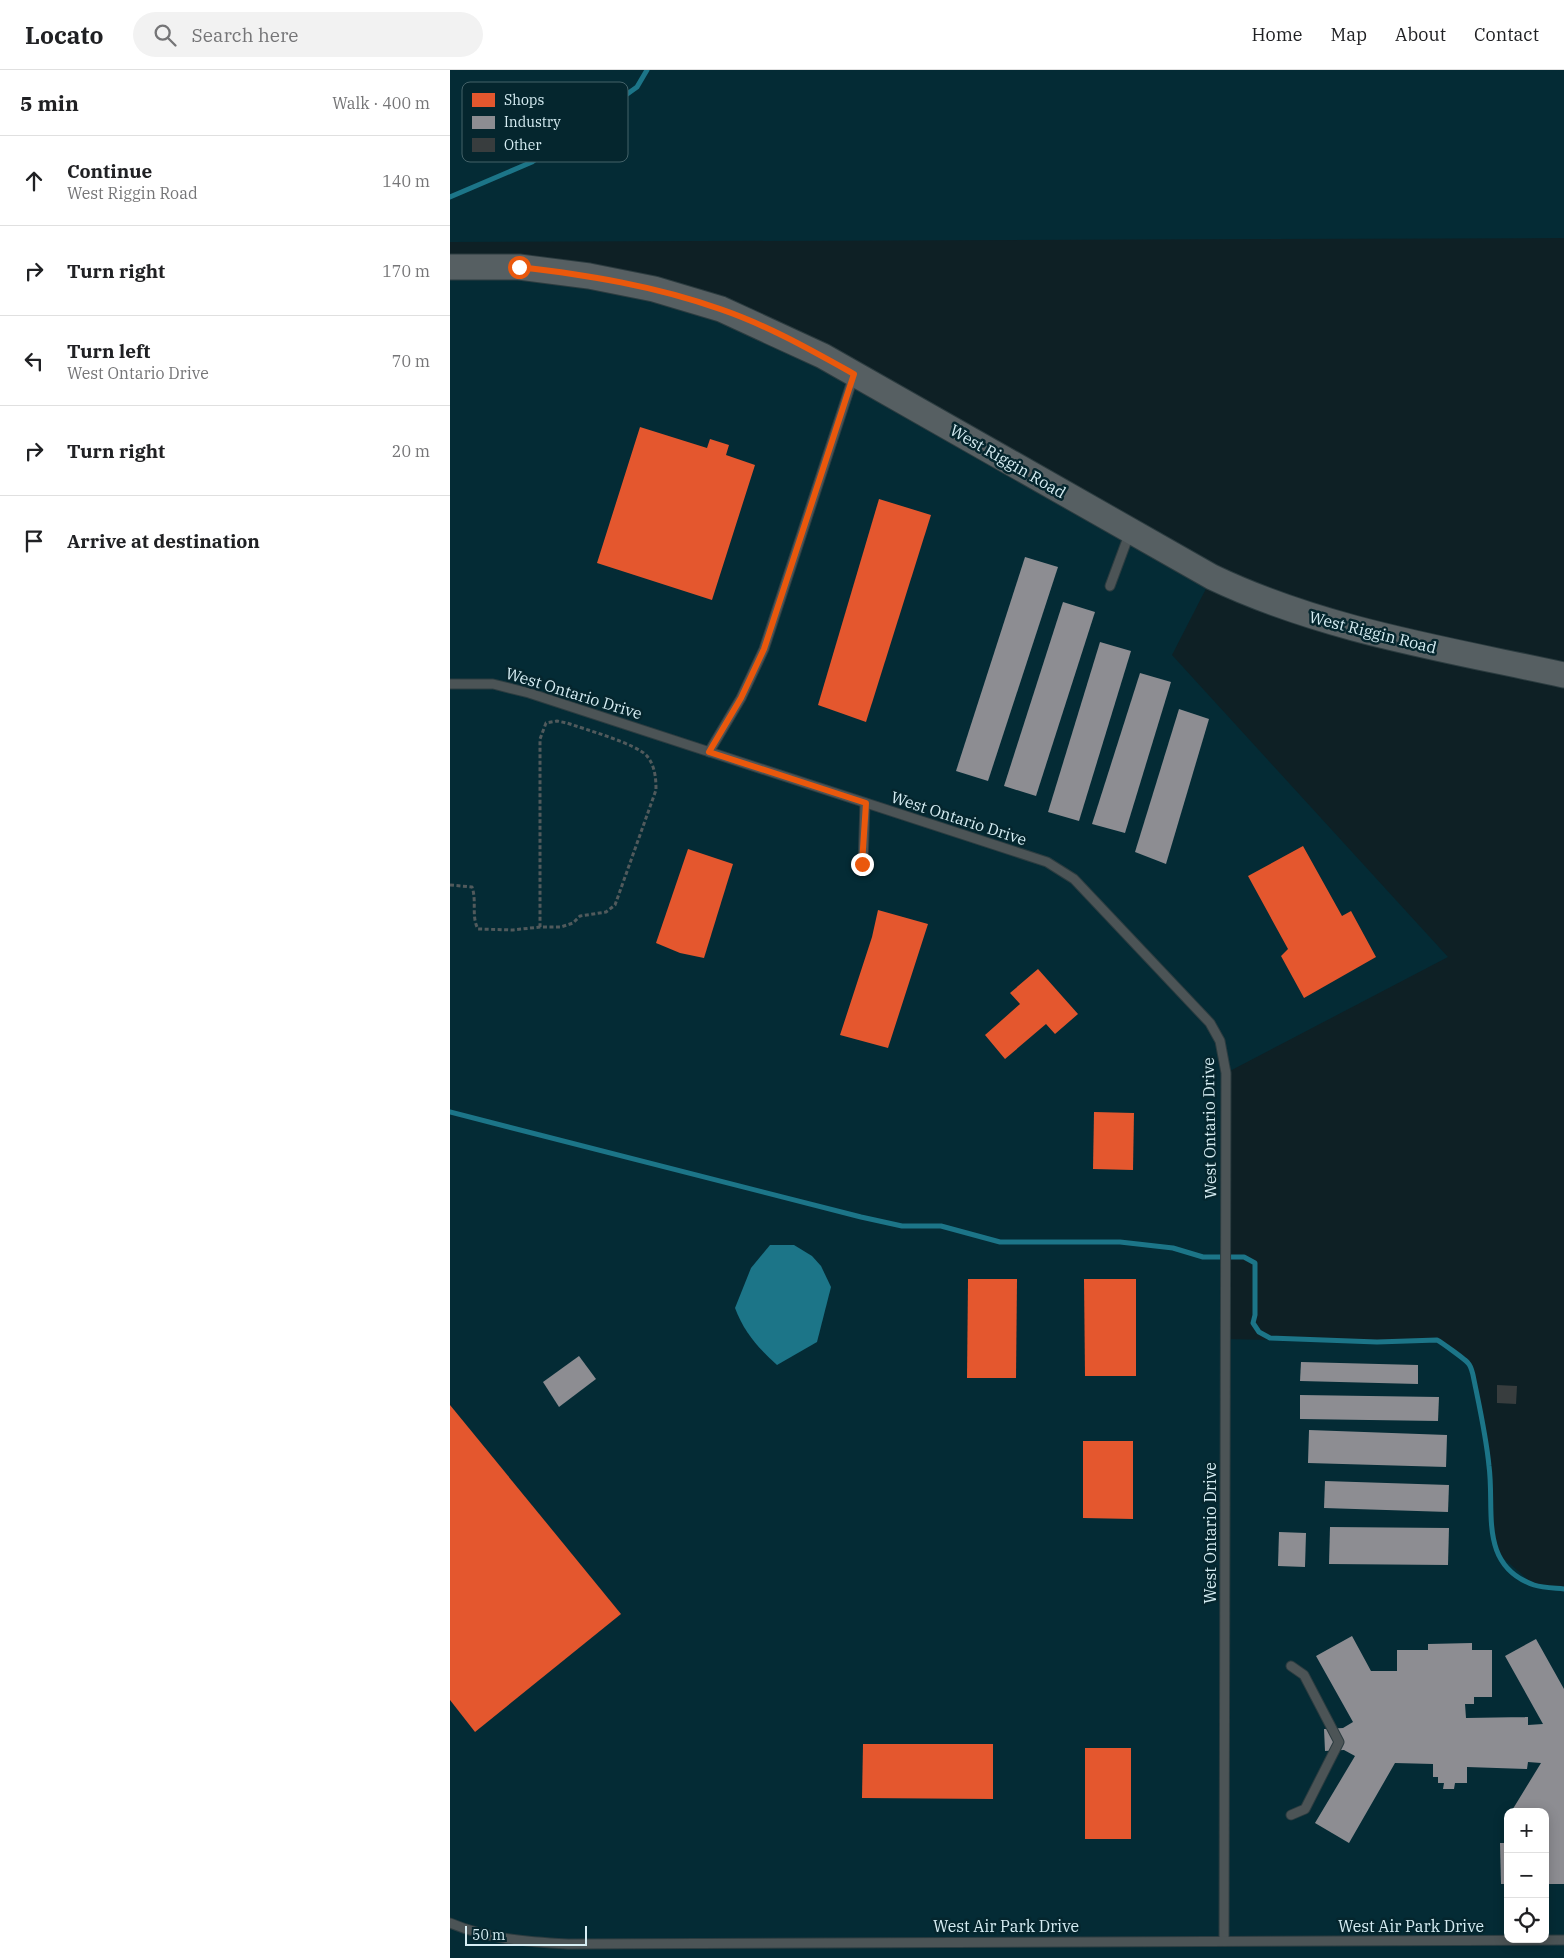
<!DOCTYPE html>
<html lang="en">
<head>
<meta charset="utf-8">
<style>
  body { margin:0; font-family:"IBM Plex Serif",serif; background:#f2f2f2; color:#202124 }
  .controls { position:absolute; right:15px; bottom:15px; display:grid; overflow:hidden; border-radius:10px; box-shadow:0 2px 12px #0003 }
  .controls button { width:45px; height:45px; display:grid; place-items:center; padding:0; border:0; border-bottom:1px solid #e0e0e0; background:#fff; color:#202124; font:25px sans-serif }
  .scale { position:absolute; left:15px; bottom:12px; width:122px; box-sizing:border-box; padding-left:5px; border:2px solid #d6edf3; border-top:0; font-size:14px; line-height:18px; white-space:nowrap; color:#d6edf3; -webkit-text-stroke:4px #05262e; paint-order:stroke }
  .stop { position:absolute; width:15px; height:15px; margin:-11px; border:4px solid #ea580c; border-radius:50%; background:#fff }
  .stop.end { background:#ea580c; border-color:#fff; box-shadow:0 1px 5px #0008 }
  .list { margin:0; padding:0; list-style:none }
  h2 { display:flex; justify-content:space-between; align-items:center; height:65px; margin:0; padding:0 20px; font-size:21px }
  h2 small { font-size:16px; font-weight:400; color:#757577 }
  .list li { display:grid; grid-template-columns:32px 1fr auto; gap:15px; align-items:center; box-sizing:border-box; height:90px; padding:0 20px; border-top:1px solid #e0e0e0 }
  .list b { display:block; font-size:19px; white-space:nowrap }
  .list p { margin:0; font-size:16px; white-space:nowrap; color:#757577 }
  .list em { font-size:16px; font-style:normal; color:#757577 }
  .icon { flex:none; width:28px; height:28px; fill:none; stroke:currentColor; stroke-width:2; stroke-linecap:round; stroke-linejoin:round }
  .map { position:relative; flex:none; width:1114px; height:1888px; overflow:hidden }
  header { display:flex; align-items:center; gap:30px; box-sizing:border-box; height:70px; padding:0 25px; background:#fff; border-bottom:1px solid #e0e0e0 }
  header strong { font-size:24px }
  nav { display:flex; gap:28px; margin-inline-start:auto; font-size:18px }
  .search { width:350px; height:45px; background:#f2f2f2; display:flex; align-items:center; gap:12px; box-sizing:border-box; padding:0 18px; border-radius:28px; color:#757577; font-size:19px }
  main { display:flex }
  aside { flex:1; background:#fff }
  .map>svg:first-child { display:block }
</style>
</head>
<body>
<header>
<strong>Locato</strong>
<div class="search"><svg class="icon" aria-label="search" viewBox="0 0 24 24"><circle cx="10" cy="10" r="6"/><path d="M15 15l6 6"/></svg>Search here</div>
<nav><a>Home</a><a>Map</a><a>About</a><a>Contact</a></nav>
</header>
<main>
<aside>
<h2>5 min<small>Walk · 400 m</small></h2>
<ul class="list">
<li><svg class="icon" aria-label="ahead" viewBox="0 0 24 24"><path d="M12 20V5M6 11l6-6 6 6"/></svg><div><b>Continue</b><p>West Riggin Road</p></div><em>140 m</em></li>
<li><svg class="icon" aria-label="right" viewBox="0 0 24 24"><path d="M7 20v-9h11M14 6l5 5-5 5"/></svg><div><b>Turn right</b></div><em>170 m</em></li>
<li><svg class="icon" aria-label="left" viewBox="0 0 24 24"><path d="M17 20v-9H6M10 6l-5 5 5 5"/></svg><div><b>Turn left</b><p>West Ontario Drive</p></div><em>70 m</em></li>
<li><svg class="icon" aria-label="right" viewBox="0 0 24 24"><path d="M7 20v-9h11M14 6l5 5-5 5"/></svg><div><b>Turn right</b></div><em>20 m</em></li>
<li><svg class="icon" aria-label="arrive" viewBox="0 0 24 24"><path d="M6 21V4h12l-3 4 3 4H6"/></svg><div><b>Arrive at destination</b></div></li>
</ul>
</aside>
<div class="map">
<svg width="1114" height="1888" viewBox="0 0 1114 1888">
  <rect width="100%" height="100%" fill="#0e2025"/>
  <g fill="#042b35" fill-rule="evenodd">
    <polygon points="0,0 1114,0 1114,168 0,172"/>
    <path d="M 0,205 L 139,206 L 271,239 L 762,507 L 722,585 L 998,887 L 776,1003 L 777,1269 L 927,1272 L 987,1270 L 1018,1292 L 1040,1397 L 1041,1445 L 1045,1481 L 1084,1515 L 1114,1519 L 1114,1888 L 0,1888 ZM 1058,1742 L 1095,1742 L 1095,1869 L 1058,1869 Z"/>
  </g>
  <path fill="#1c7588" d="M 320,1175 L 344,1175 L 362,1186 L 371,1196 L 381,1217 L 367,1272 L 327,1295 C 308,1278 294,1262 285,1238 L 301,1198 Z"/>
  <g fill="#e4572e">
    <polygon points="190,357 257,378 260,369 279,375 276,385 305,395 262,530 147,493"/>
    <polygon points="429,429 481,445 416,652 368,635"/>
    <polygon points="853,776 892,846 901,841 926,887 854,928 831,886 838,879 798,806"/>
    <polygon points="238,779 283,794 254,888 230,883 206,873"/>
    <polygon points="428,840 478,854 438,978 390,965 422,867"/>
    <polygon points="588,899 628,944 605,964 596,954 555,989 535,965 570,934 560,923"/>
    <polygon points="644,1042 684,1043 683,1100 643,1099"/>
    <polygon points="518,1209 567,1209 566,1308 517,1308"/>
    <polygon points="634,1209 686,1209 686,1306 635,1306"/>
    <polygon points="0,1335 171,1544 25,1662 0,1630"/>
    <polygon points="633,1371 683,1371 683,1449 633,1448"/>
    <polygon points="413,1674 543,1674 543,1729 412,1728"/>
    <rect x="635" y="1678" width="46" height="91"/>
  </g>
  <g fill="#8d8d92">
    <polygon points="575,487 608,497 538,711 506,701"/>
    <polygon points="613,532 645,542 586,726 554,716"/>
    <polygon points="650,572 681,581 629,751 598,742"/>
    <polygon points="690,603 721,612 675,763 642,754"/>
    <polygon points="729,639 759,649 716,794 685,782"/>
    <polygon points="129,1286 146,1309 109,1337 93,1312"/>
    <polygon points="851,1292 968,1295 968,1314 850,1311"/>
    <polygon points="850,1325 989,1327 988,1351 850,1349"/>
    <polygon points="859,1360 997,1365 996,1397 858,1393"/>
    <polygon points="875,1411 999,1415 998,1442 874,1438"/>
    <polygon points="880,1457 999,1458 998,1495 879,1494"/>
    <polygon points="829,1462 856,1463 855,1497 828,1496"/>
    <polygon points="902,1566 921,1601 947,1601 947,1580 978,1580 978,1574 1022,1573 1022,1580 1042,1580 1042,1627 1024,1627 1024,1634 1015,1634 1016,1648 1078,1647 1078,1655 1093,1654 1055,1586 1086,1569 1114,1619 1114,1814 1095,1814 1095,1742 1061,1742 1091,1693 1078,1692 1077,1699 1017,1697 1017,1713 1005,1713 1004,1719 993,1719 994,1713 988,1713 988,1707 983,1707 983,1694 945,1693 899,1773 865,1753 905,1686 894,1680 875,1681 874,1659 893,1658 903,1652 866,1586"/>
    <polygon points="1050,1773 1058,1773 1058,1814 1051,1814"/>
  </g>
  <g fill="none" stroke-linecap="round" stroke-linejoin="round">
    <g stroke="#1c7588" stroke-width="5">
      <polyline points="0,127 82,92 187,17 197,0"/>
      <path d="M 0,1042 L 411,1147 L 452,1156 L 491,1156 L 550,1172 L 670,1172 L 723,1178 L 753,1187 L 794,1187 L 805,1193 L 805,1245 L 803,1253 L 809,1262 L 820,1268 L 927,1272 L 987,1270 C 991,1272 1016,1290 1018,1293 C 1021,1296 1022,1301 1023,1305 C 1029,1335 1036,1365 1039,1396 C 1045,1441 1028,1495 1084,1515 C 1093,1518 1104,1518 1114,1519"/>
    </g>
  </g>
  <polygon fill="#383d3e" points="1047,1315 1067,1316 1066,1334 1047,1333"/>
  <g fill="none" stroke-linecap="round" stroke-linejoin="round">
    <defs>
      <g id="lane">
        <polyline points="660,516 680,462"/>
        <polyline points="0,614 43,614 79,623 597,792 624,809 760,953 770,971 776,1003 774,1871"/>
        <polyline points="259,682 291,628 314,579 404,305"/>
        <polyline points="413,794 415,733"/>
        <polyline points="841,1596 854,1605 889,1672 855,1739 841,1745"/>
        <path d="M 0,1853 C 38,1869 77,1872 118,1874 L 1114,1870"/>
      </g>
      <path id="secondary" d="M 0,197 L 69,197 L 139,206 L 204,219 L 271,239 L 373,286 L 762,507 C 873,560 995,579 1114,605"/>
    </defs>
    <use href="#lane" stroke="#2c3c40" stroke-width="11"/>
    <use href="#secondary" stroke="#2c3c40" stroke-width="27"/>
    <path stroke="#515a5c" stroke-width="3" stroke-dasharray="4 2.5" stroke-linecap="butt" d="M 0,815 L 22,817 C 27,831 21,846 28,859 L 63,860 L 90,857 L 111,857 L 123,853 L 130,846 L 156,842 L 165,835 L 206,720 C 206,708 205,696 197,686 C 187,674 134,659 117,653 L 107,651 L 96,653 L 90,669 L 90,857"/>
    <use href="#lane" stroke="#4c5456" stroke-width="9"/>
    <use href="#secondary" stroke="#565f62" stroke-width="25"/>
  </g>
  <g fill="none" stroke-linecap="round" stroke-linejoin="round">
    <path stroke="#ea580c" stroke-width="6" d="M 69,197 C 138,205 205,216 270,239 C 317,255 361,280 404,304 L 314,579 L 291,628 L 259,682 L 416,733 L 412,794"/>
  </g>
  <g text-anchor="middle" dominant-baseline="central" stroke-width="5" stroke-linejoin="round" paint-order="stroke">
    <g font-size="16" fill="#d6edf3" stroke="#05262e">
      <text transform="translate(558 391) rotate(30)">West Riggin Road</text>
      <text transform="translate(923 562) rotate(14)">West Riggin Road</text>
      <text transform="translate(124 623) rotate(17)">West Ontario Drive</text>
      <text transform="translate(509 748) rotate(18)">West Ontario Drive</text>
      <text transform="translate(759 1058) rotate(-91)">West Ontario Drive</text>
      <text transform="translate(760 1463) rotate(-90)">West Ontario Drive</text>
      <text x="556" y="1856">West Air Park Drive</text>
      <text x="961" y="1856">West Air Park Drive</text>
    </g>
  </g>
  <rect x="12" y="12" width="166" height="80" rx="8" fill="#05262e" stroke="#446269" stroke-width="1"/>
  <rect x="22" y="23" width="23" height="14" fill="#e4572e"/>
  <rect x="22" y="46" width="23" height="13" fill="#8d8d92"/>
  <rect x="22" y="68" width="23" height="14" fill="#383d3e"/>
  <g font-size="14" fill="#d6edf3">
    <text x="54" y="35">Shops</text>
    <text x="54" y="57">Industry</text>
    <text x="54" y="80">Other</text>
  </g>
</svg>
<div class="controls">
<button>+</button>
<button>−</button>
<button><svg class="icon" aria-label="locate" viewBox="0 0 24 24"><circle cx="12" cy="12" r="6"/><path d="M12 2v4M12 18v4M2 12h4M18 12h4"/></svg></button>
</div>
<div class="scale">50 m</div>
<div class="stop" style="left:69px;top:197px"></div>
<div class="stop end" style="left:412px;top:794px"></div>
</div>
</main>
</body>
</html>
